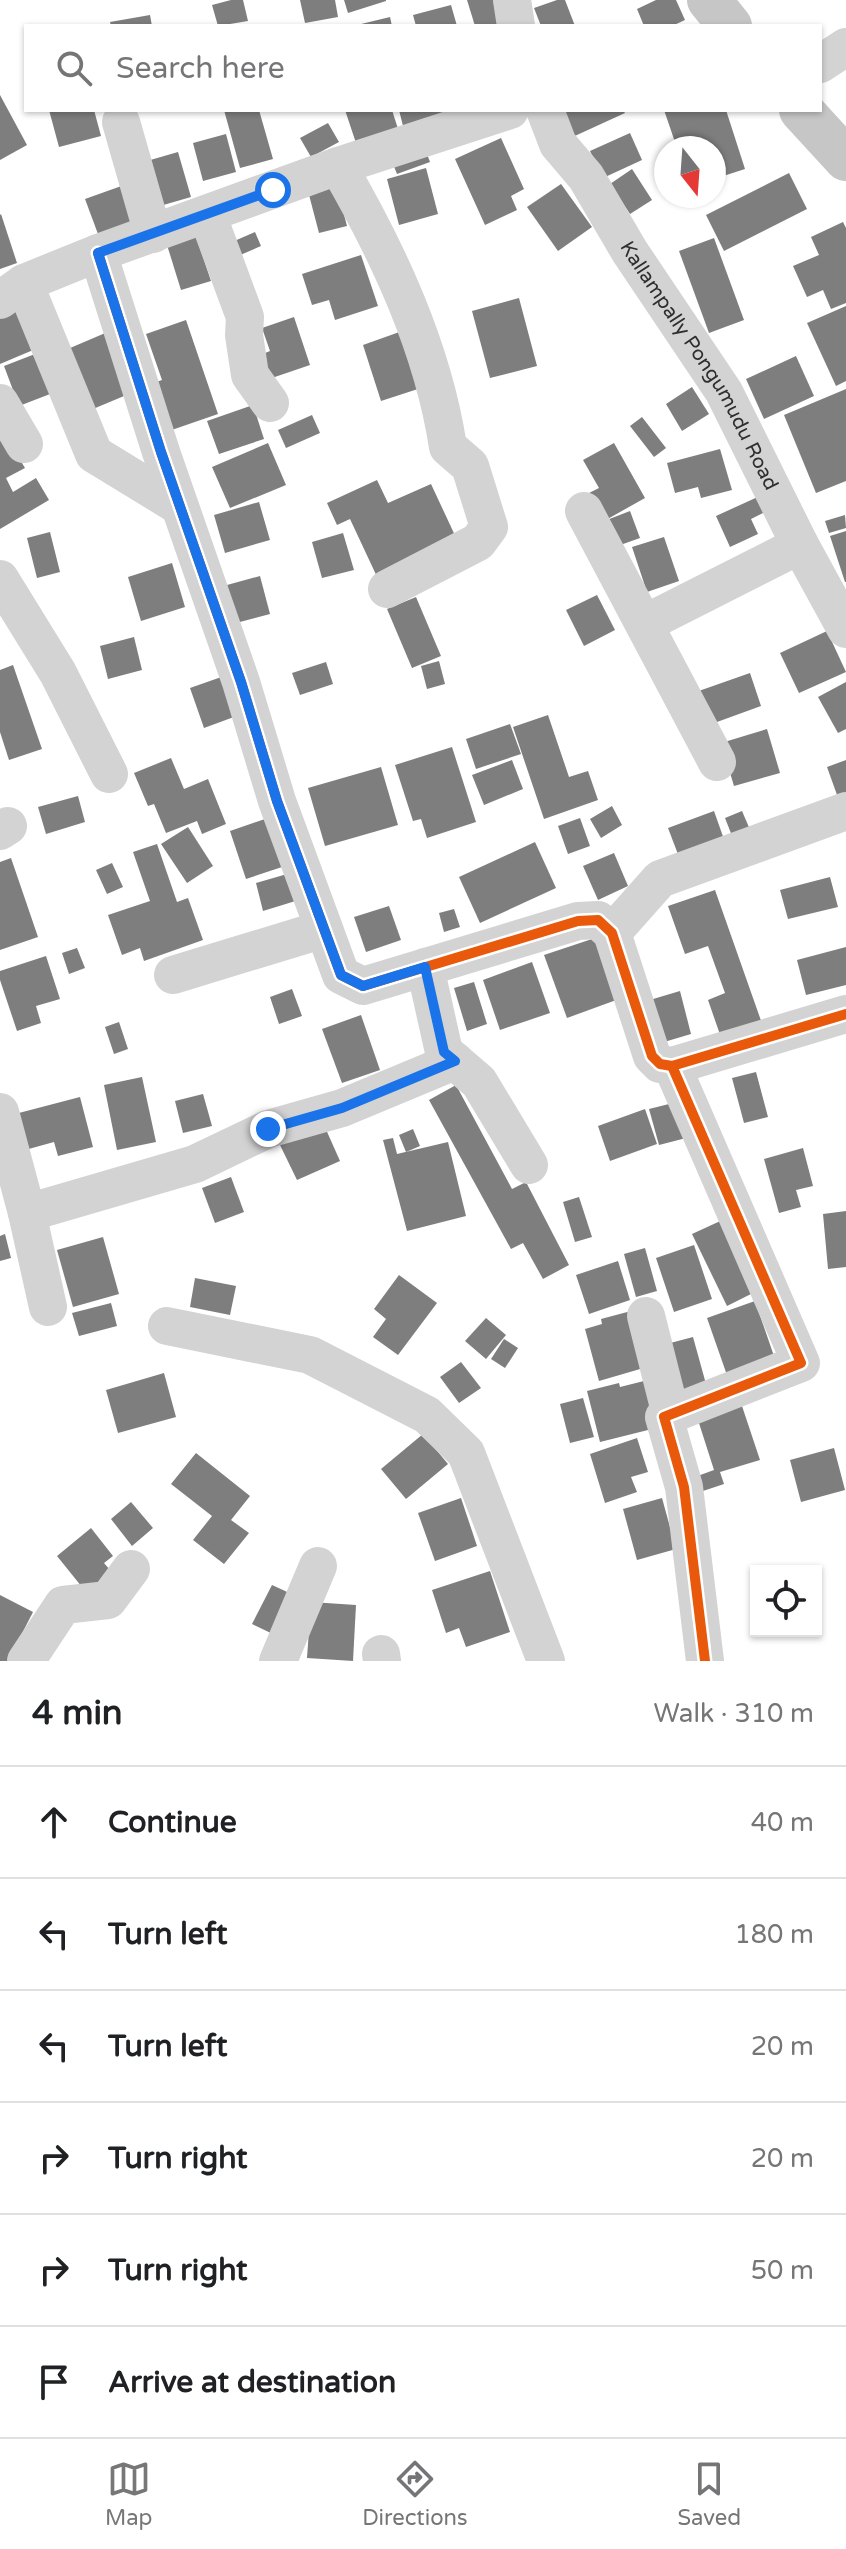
<!DOCTYPE html>
<html lang="en">
<head>
<meta charset="utf-8">
<style>
  body { margin:0; font-family:"Varela Round",sans-serif; background:#f2f2f2; color:#202124 }
  .controls { position:absolute; right:24px; bottom:24px; display:grid; overflow:hidden; border-radius:0px; box-shadow:0 2px 6px #0004 }
  .controls button { width:72px; height:72px; display:grid; place-items:center; padding:0; border:0; border-bottom:2px solid #e0e0e0; background:#fff; color:#202124; font:40px sans-serif }
  .compass { position:absolute; left:654px; top:136px; width:72px; height:72px; border-radius:50%; background:#fff; box-shadow:0 2px 6px #0004; rotate:163deg }
  .stop { position:absolute; width:24px; height:24px; margin:-18px; border:6px solid #1a73e8; border-radius:50%; background:#fff }
  .stop.end { background:#1a73e8; border-color:#fff; box-shadow:0 2px 8px #0008 }
  .list { margin:0; padding:0; list-style:none }
  h2 { display:flex; justify-content:space-between; align-items:center; height:104px; margin:0; padding:0 32px; font-size:34px }
  h2 small { font-size:26px; font-weight:400; color:#757577 }
  .list li { display:grid; grid-template-columns:52px 1fr auto; gap:24px; align-items:center; box-sizing:border-box; height:112px; padding:0 32px; border-top:2px solid #e0e0e0 }
  .list b { display:block; font-size:30px; white-space:nowrap }
  .list em { font-size:26px; font-style:normal; color:#757577 }
  .icon { flex:none; width:44px; height:44px; fill:none; stroke:currentColor; stroke-width:2; stroke-linecap:round; stroke-linejoin:round }
  .map { position:relative; flex:none; width:846px; height:1661px; overflow:hidden }
  .search { position:absolute; background:#fff; box-shadow:0 2px 6px #0004; left:24px; right:24px; top:24px; height:88px; display:flex; align-items:center; gap:20px; box-sizing:border-box; padding:0 28px; border-radius:0px; color:#757577; font-size:30px }
  .sheet { height:776px; background:#fff }
  nav { display:flex; justify-content:space-around; align-items:center; box-sizing:border-box; height:112px; border-top:2px solid #e0e0e0; background:#fff; font-size:22px; color:#757577 }
  nav a { display:grid; justify-items:center; gap:4px }
  nav .on { color:#777 }
  .map>svg:first-child { display:block }
</style>
</head>
<body>
<div class="map">
<svg width="846" height="1661" viewBox="0 0 846 1661">
  <rect width="100%" height="100%" fill="#fff"/>
  <g fill="#7e7e7e">
    <polygon points="231,0 243,0 248,21 218,26 212,5"/>
    <polygon points="300,0 335,0 338,17 305,23"/>
    <polygon points="344,0 386,0 386,1 348,13"/>
    <polygon points="467,0 499,0 508,26 475,26"/>
    <polygon points="557,0 565,0 575,26 541,26 534,8"/>
    <polygon points="656,0 676,0 685,20 672,26 644,26 637,9"/>
    <polygon points="451,5 457,26 416,26 413,15"/>
    <polygon points="150,15 152,26 111,26 110,22"/>
    <polygon points="390,17 392,26 358,26 357,25"/>
    <polygon points="0,95 27,145 0,160"/>
    <polygon points="49,110 94,110 101,136 59,147"/>
    <polygon points="224,110 259,110 273,159 240,168"/>
    <polygon points="345,110 392,110 398,129 356,143"/>
    <polygon points="399,110 453,110 404,130"/>
    <polygon points="565,110 623,110 625,113 566,140"/>
    <polygon points="664,110 726,110 745,169 714,179 714,148 702,148 702,146 677,148"/>
    <polygon points="328,123 339,142 311,157 300,138"/>
    <polygon points="630,133 642,160 603,178 590,151"/>
    <polygon points="226,134 236,172 203,181 193,143"/>
    <polygon points="501,138 524,189 511,196 517,210 485,225 455,159"/>
    <polygon points="422,141 430,162 397,174 389,154"/>
    <polygon points="178,152 191,197 153,208 140,163"/>
    <polygon points="426,168 438,214 399,225 387,179"/>
    <polygon points="632,169 652,200 630,214 610,184"/>
    <polygon points="789,173 807,209 724,251 706,215"/>
    <polygon points="127,184 140,219 98,234 85,199"/>
    <polygon points="336,184 347,226 319,233 308,191"/>
    <polygon points="561,184 592,227 558,251 527,207"/>
    <polygon points="1,214 17,263 0,269 0,215"/>
    <polygon points="843,222 846,228 846,303 831,309 823,290 807,297 793,266 819,255 811,237"/>
    <polygon points="255,232 261,246 238,256 232,242"/>
    <polygon points="196,236 211,281 181,290 167,245"/>
    <polygon points="714,238 744,320 709,333 679,251"/>
    <polygon points="361,255 378,306 335,320 329,300 312,305 302,274"/>
    <polygon points="519,298 537,366 490,378 472,311"/>
    <polygon points="26,302 45,345 0,364 0,314"/>
    <polygon points="846,306 846,381 836,386 807,323"/>
    <polygon points="294,317 310,365 266,380 258,356 270,351 262,328"/>
    <polygon points="186,320 218,414 163,433 148,385 162,380 146,334"/>
    <polygon points="405,330 424,387 381,401 363,345"/>
    <polygon points="110,331 136,391 81,414 56,354"/>
    <polygon points="48,349 63,389 19,406 4,366"/>
    <polygon points="796,356 814,396 764,419 746,379"/>
    <polygon points="692,387 709,414 682,431 666,404"/>
    <polygon points="846,389 846,481 816,493 784,415"/>
    <polygon points="253,405 264,439 219,454 207,421"/>
    <polygon points="312,415 320,433 286,448 278,430"/>
    <polygon points="642,417 666,448 654,457 630,426"/>
    <polygon points="5,435 25,468 6,478 13,492 36,478 49,500 0,529 0,438"/>
    <polygon points="268,443 286,485 230,508 212,467"/>
    <polygon points="614,443 645,498 604,521 589,493 599,488 583,460"/>
    <polygon points="720,449 732,490 701,498 698,487 675,493 667,463"/>
    <polygon points="377,480 388,503 431,484 459,544 379,581 350,519 337,525 327,503"/>
    <polygon points="762,495 769,510 751,519 758,534 730,547 716,516"/>
    <polygon points="259,502 270,540 225,553 214,515"/>
    <polygon points="630,511 640,538 609,549 599,523"/>
    <polygon points="845,515 846,528 829,533 825,521"/>
    <polygon points="846,531 846,582 845,582 830,536"/>
    <polygon points="50,532 60,572 37,578 27,538"/>
    <polygon points="343,533 354,570 322,578 312,542"/>
    <polygon points="664,537 679,581 647,592 632,547"/>
    <polygon points="172,563 185,607 141,621 128,577"/>
    <polygon points="260,576 270,614 236,623 227,585"/>
    <polygon points="597,595 615,630 584,646 566,610"/>
    <polygon points="416,597 441,656 412,668 387,609"/>
    <polygon points="827,631 846,672 799,693 780,653"/>
    <polygon points="134,637 142,670 108,679 100,646"/>
    <polygon points="439,661 445,684 427,689 421,666"/>
    <polygon points="326,662 333,684 300,695 292,673"/>
    <polygon points="13,665 42,749 9,760 0,732 0,670"/>
    <polygon points="750,673 761,706 706,726 693,693"/>
    <polygon points="227,675 242,714 204,728 190,688"/>
    <polygon points="846,682 846,729 838,733 818,697"/>
    <polygon points="548,715 569,777 588,771 598,800 544,819 513,727"/>
    <polygon points="510,724 521,754 476,769 466,739"/>
    <polygon points="767,729 780,773 734,786 721,743"/>
    <polygon points="452,747 476,822 427,838 421,819 413,821 395,765"/>
    <polygon points="171,758 184,789 208,779 226,824 202,834 197,821 166,833 154,804 148,806 134,773"/>
    <polygon points="512,760 523,789 484,805 472,775"/>
    <polygon points="846,760 846,805 841,806 827,767"/>
    <polygon points="381,767 398,825 325,846 308,788"/>
    <polygon points="78,796 85,822 46,834 38,807"/>
    <polygon points="612,806 622,825 601,838 590,819"/>
    <polygon points="714,811 726,845 684,870 668,828"/>
    <polygon points="742,811 754,839 736,846 725,818"/>
    <polygon points="580,818 590,846 568,854 558,826"/>
    <polygon points="265,819 282,867 246,879 230,831"/>
    <polygon points="188,827 213,866 187,883 161,844"/>
    <polygon points="535,842 556,888 480,923 459,877"/>
    <polygon points="157,844 177,902 188,898 203,940 144,961 140,948 122,955 108,915 150,901 133,852"/>
    <polygon points="614,853 628,886 598,900 583,866"/>
    <polygon points="11,858 38,937 0,950 0,862"/>
    <polygon points="112,863 123,887 107,894 96,870"/>
    <polygon points="294,872 302,899 263,911 256,883"/>
    <polygon points="830,877 838,907 788,919 780,890"/>
    <polygon points="715,890 765,1032 724,1046 708,1000 725,993 708,946 685,954 668,906"/>
    <polygon points="389,906 401,940 366,952 354,917"/>
    <polygon points="454,909 460,927 444,932 439,913"/>
    <polygon points="598,937 619,999 567,1018 544,955"/>
    <polygon points="846,947 846,985 806,995 797,960"/>
    <polygon points="77,948 85,968 69,974 62,953"/>
    <polygon points="46,956 60,999 36,1006 41,1023 17,1031 0,980 0,971"/>
    <polygon points="532,962 550,1013 500,1030 483,980"/>
    <polygon points="474,982 487,1024 467,1031 454,988"/>
    <polygon points="292,989 302,1016 279,1024 270,997"/>
    <polygon points="680,991 691,1034 654,1045 643,1002"/>
    <polygon points="361,1015 380,1070 342,1083 322,1029"/>
    <polygon points="119,1022 128,1049 114,1054 105,1027"/>
    <polygon points="756,1072 768,1117 744,1123 732,1078"/>
    <polygon points="142,1077 156,1142 117,1150 104,1085"/>
    <polygon points="456,1085 512,1189 526,1182 569,1265 543,1279 523,1243 511,1249 429,1100"/>
    <polygon points="203,1094 212,1126 183,1133 175,1101"/>
    <polygon points="80,1097 93,1147 58,1156 54,1142 25,1150 15,1114"/>
    <polygon points="681,1101 690,1137 659,1145 649,1109"/>
    <polygon points="645,1109 657,1144 610,1161 598,1126"/>
    <polygon points="324,1125 340,1161 297,1180 280,1145"/>
    <polygon points="413,1129 420,1146 406,1152 399,1135"/>
    <polygon points="393,1138 397,1154 448,1142 466,1216 407,1231 383,1140"/>
    <polygon points="803,1148 813,1186 796,1190 801,1207 779,1213 764,1159"/>
    <polygon points="231,1177 244,1212 215,1223 202,1188"/>
    <polygon points="579,1197 592,1237 575,1242 563,1202"/>
    <polygon points="846,1211 846,1267 828,1269 823,1214"/>
    <polygon points="729,1217 763,1288 727,1306 692,1234"/>
    <polygon points="5,1234 11,1258 0,1261 0,1236"/>
    <polygon points="103,1237 119,1294 73,1307 57,1250"/>
    <polygon points="694,1245 712,1299 674,1312 656,1258"/>
    <polygon points="645,1248 657,1291 636,1297 624,1254"/>
    <polygon points="618,1261 630,1300 589,1314 576,1275"/>
    <polygon points="399,1275 437,1303 398,1355 373,1337 386,1319 374,1309"/>
    <polygon points="195,1278 236,1286 230,1315 190,1307"/>
    <polygon points="755,1301 776,1362 728,1378 707,1318"/>
    <polygon points="111,1303 117,1326 79,1336 72,1313"/>
    <polygon points="631,1311 647,1367 599,1381 585,1329 602,1324 601,1319"/>
    <polygon points="486,1318 506,1335 486,1359 465,1341"/>
    <polygon points="693,1337 706,1384 671,1393 659,1346"/>
    <polygon points="504,1339 518,1348 505,1368 491,1359"/>
    <polygon points="461,1362 481,1388 459,1403 440,1377"/>
    <polygon points="164,1373 176,1417 118,1433 106,1390"/>
    <polygon points="648,1380 660,1427 600,1442 587,1391 619,1383 620,1387"/>
    <polygon points="583,1398 594,1437 570,1443 560,1404"/>
    <polygon points="742,1406 760,1460 720,1472 724,1484 697,1493 692,1478 714,1470 698,1420"/>
    <polygon points="423,1434 448,1464 406,1499 381,1469"/>
    <polygon points="637,1438 648,1472 631,1477 637,1492 605,1503 590,1454"/>
    <polygon points="834,1448 845,1490 801,1502 790,1460"/>
    <polygon points="196,1453 250,1496 231,1520 249,1533 224,1564 193,1540 212,1516 171,1484"/>
    <polygon points="461,1498 477,1546 435,1561 418,1513"/>
    <polygon points="662,1498 676,1549 637,1560 623,1509"/>
    <polygon points="131,1502 153,1528 132,1546 111,1519"/>
    <polygon points="91,1528 113,1556 104,1563 116,1577 90,1597 57,1556"/>
    <polygon points="490,1571 510,1632 466,1647 459,1628 446,1633 432,1590"/>
    <polygon points="272,1585 296,1596 277,1636 252,1624"/>
    <polygon points="0,1595 33,1612 8,1661 0,1661"/>
    <polygon points="311,1602 356,1605 353,1661 307,1658"/>
  </g>
  <g fill="none" stroke-linecap="round" stroke-linejoin="round">
    <g stroke="#d3d3d3" stroke-width="38">
      <polyline points="512,0 516,26"/>
      <polyline points="820,64 846,47"/>
      <path id="s1" d="M 545,110 L 558,144 L 586,177 L 630,252 L 724,392 L 800,545 L 846,629"/>
      <polyline points="121,122 153,234"/>
      <path d="M 338,166 C 388,252 433,348 448,447 L 470,466 L 489,527 L 478,542 L 387,589"/>
      <polyline points="207,214 245,317 244,335 250,375 270,403"/>
      <polyline points="98,253 161,452 241,682 277,801 341,975 363,986 578,921 598,920 612,933 652,1056 660,1064 672,1066 846,1014"/>
      <polyline points="24,283 94,454 179,506"/>
      <polyline points="0,300 24,283 98,253 338,166 510,110"/>
      <polyline points="0,403 24,444"/>
      <polyline points="584,511 717,762"/>
      <polyline points="0,579 58,673 109,774"/>
      <polyline points="644,624 800,545"/>
      <polyline points="0,831 8,826"/>
      <polyline points="612,933 660,879 846,811"/>
      <polyline points="425,967 444,1052 479,1082 529,1165"/>
      <polyline points="173,975 324,929"/>
      <polyline points="672,1066 801,1363 664,1417 684,1487 705,1661"/>
      <polyline points="0,1112 27,1213 195,1164 268,1129 342,1108 455,1061"/>
      <polyline points="27,1213 48,1307"/>
      <polyline points="646,1316 671,1415"/>
      <polyline points="167,1326 310,1355 427,1415 466,1453 546,1661"/>
      <polyline points="381,1654 382,1661"/>
      <polyline points="26,1661 63,1605 108,1600 131,1569"/>
      <polyline points="278,1661 318,1566"/>
    </g>
    <g stroke="#c6c6c6" stroke-width="44">
      <polyline points="709,0 730,26"/>
      <polyline points="801,110 846,159"/>
    </g>
    <defs>
      <g id="cycleway">
        <polyline points="98,253 161,452 241,682 277,801 341,975 363,986 578,921 598,920 612,933 652,1056 660,1064 672,1066 846,1014"/>
        <polyline points="672,1066 801,1363 664,1417 684,1487 705,1661"/>
      </g>
    </defs>
    <use href="#cycleway" stroke="#fff" stroke-width="15"/>
    <use href="#cycleway" stroke="#e8590c" stroke-width="10"/>
  </g>
  <g fill="none" stroke-linecap="round" stroke-linejoin="round">
    <polyline stroke="#1a73e8" stroke-width="10" points="268,1129 342,1108 455,1061 444,1052 425,967 363,986 341,975 277,801 241,682 161,452 98,253 273,190"/>
  </g>
  <g text-anchor="middle" dominant-baseline="central" stroke-width="8" stroke-linejoin="round" paint-order="stroke">
    <g font-size="20" fill="#2e2e2e" stroke="#fff">
      <text stroke="none"><textPath href="#s1" startOffset="300">Kallampally Pongumudu Road</textPath></text>
    </g>
  </g>
</svg>
<div class="controls">
<button><svg class="icon" aria-label="locate" viewBox="0 0 24 24"><circle cx="12" cy="12" r="6"/><path d="M12 2v4M12 18v4M2 12h4M18 12h4"/></svg></button>
</div>
<svg class="compass" viewBox="-18 -18 36 36"><path d="M0-13l5 13h-10z" fill="#e53935"/><path d="M0 13l5-13h-10z" fill="#757577"/></svg>
<div class="stop" style="left:273px;top:190px"></div>
<div class="stop end" style="left:268px;top:1129px"></div>
<div class="search"><svg class="icon" aria-label="search" viewBox="0 0 24 24"><circle cx="10" cy="10" r="6"/><path d="M15 15l6 6"/></svg>Search here</div>
</div>
<section class="sheet">
<h2>4 min<small>Walk · 310 m</small></h2>
<ul class="list">
<li><svg class="icon" aria-label="ahead" viewBox="0 0 24 24"><path d="M12 20V5M6 11l6-6 6 6"/></svg><div><b>Continue</b></div><em>40 m</em></li>
<li><svg class="icon" aria-label="left" viewBox="0 0 24 24"><path d="M17 20v-9H6M10 6l-5 5 5 5"/></svg><div><b>Turn left</b></div><em>180 m</em></li>
<li><svg class="icon" aria-label="left" viewBox="0 0 24 24"><path d="M17 20v-9H6M10 6l-5 5 5 5"/></svg><div><b>Turn left</b></div><em>20 m</em></li>
<li><svg class="icon" aria-label="right" viewBox="0 0 24 24"><path d="M7 20v-9h11M14 6l5 5-5 5"/></svg><div><b>Turn right</b></div><em>20 m</em></li>
<li><svg class="icon" aria-label="right" viewBox="0 0 24 24"><path d="M7 20v-9h11M14 6l5 5-5 5"/></svg><div><b>Turn right</b></div><em>50 m</em></li>
<li><svg class="icon" aria-label="arrive" viewBox="0 0 24 24"><path d="M6 21V4h12l-3 4 3 4H6"/></svg><div><b>Arrive at destination</b></div></li>
</ul>
</section>
<nav>
<a class="on"><svg class="icon" aria-label="map" viewBox="0 0 24 24"><path d="M3 6l6-2 6 2 6-2v14l-6 2-6-2-6 2zM9 4v14M15 6v14"/></svg>Map</a>
<a><svg class="icon" aria-label="directions" viewBox="0 0 24 24"><path d="M12 3l9 9-9 9-9-9zM9 14v-3h6M13 9l2 2-2 2"/></svg>Directions</a>
<a><svg class="icon" aria-label="saved" viewBox="0 0 24 24"><path d="M7 4h10v16l-5-4-5 4z"/></svg>Saved</a>
</nav>
</body>
</html>
